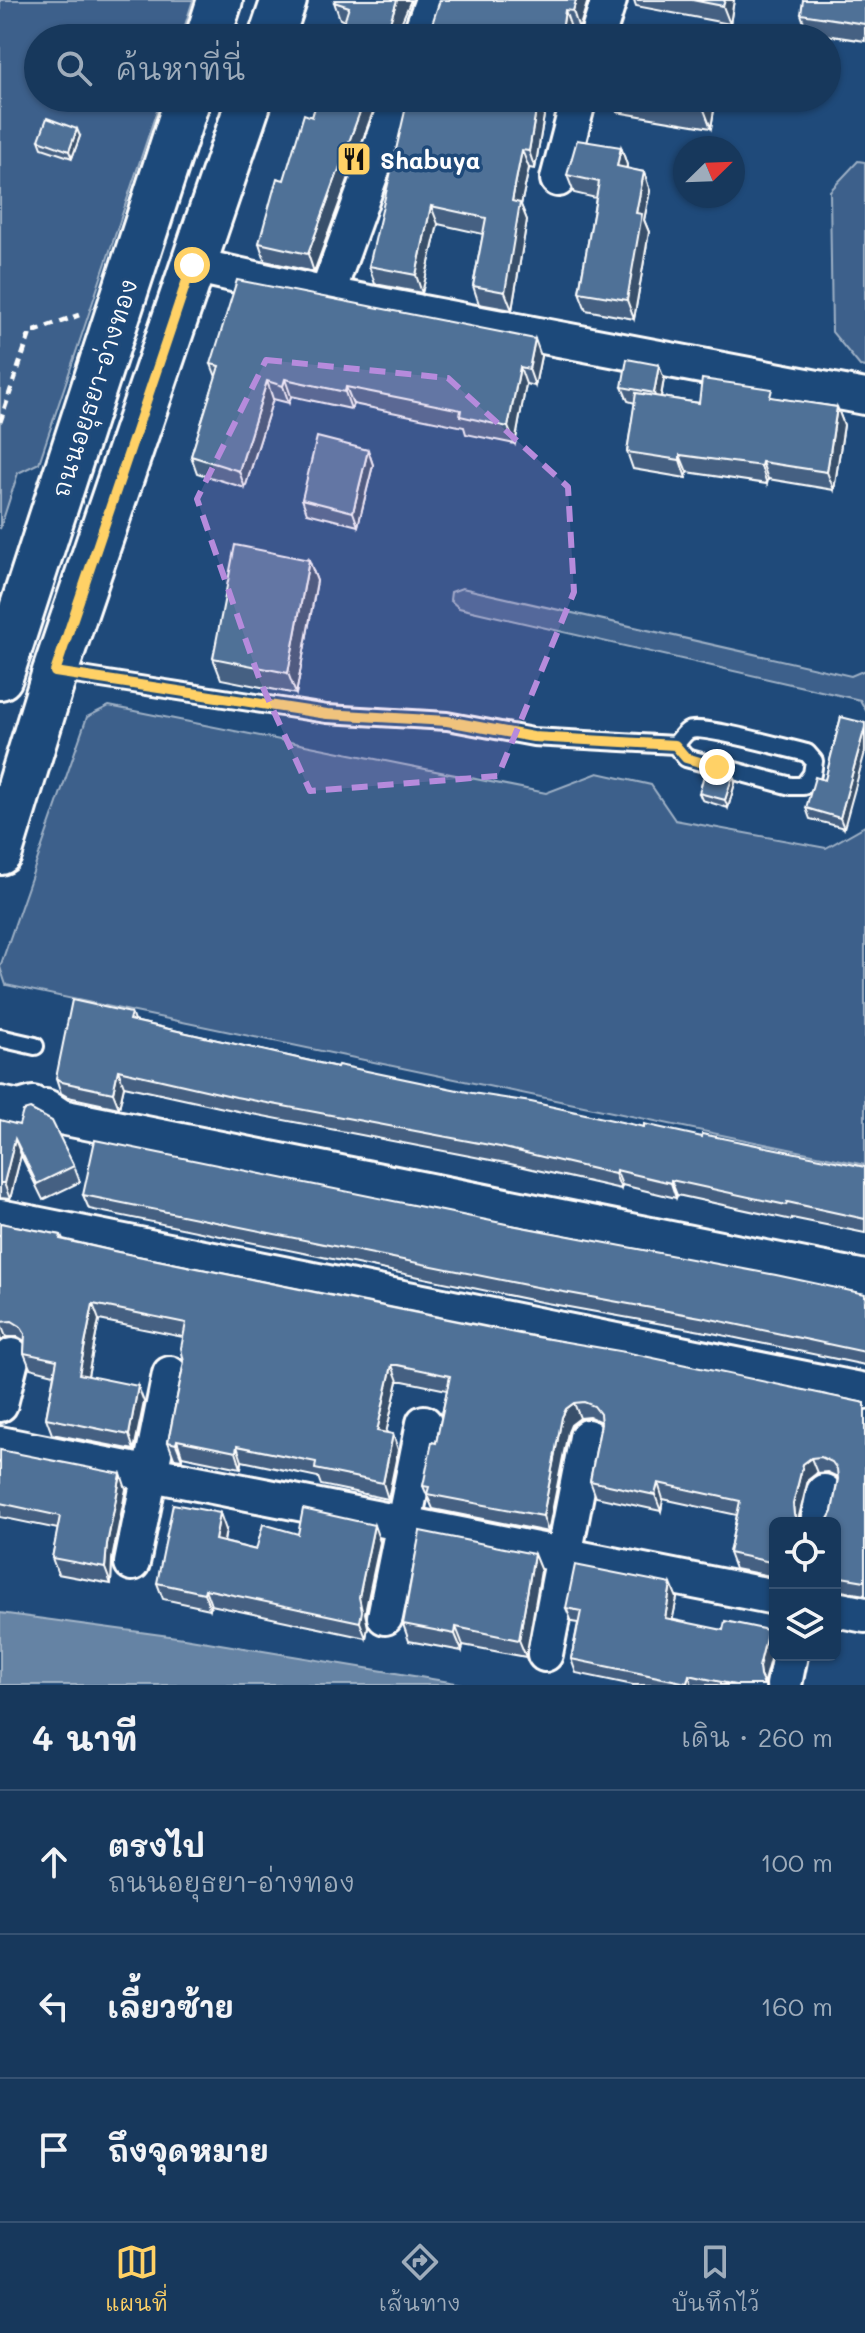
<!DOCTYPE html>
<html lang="th">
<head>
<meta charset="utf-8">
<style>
  body { margin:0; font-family:Mali,"Playpen Sans Thai",sans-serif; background:#203f62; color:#f1f3f6 }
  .controls { position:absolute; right:24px; bottom:24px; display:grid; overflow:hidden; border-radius:12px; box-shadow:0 2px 6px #0004 }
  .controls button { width:72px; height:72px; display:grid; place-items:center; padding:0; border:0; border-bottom:2px solid #365272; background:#17385c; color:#f1f3f6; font:40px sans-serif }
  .compass { position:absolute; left:673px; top:136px; width:72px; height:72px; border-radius:50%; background:#17385c; box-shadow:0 2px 6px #0004; rotate:67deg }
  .stop { position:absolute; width:24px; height:24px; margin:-18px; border:6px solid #ffd166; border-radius:50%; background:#fff }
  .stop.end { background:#ffd166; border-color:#fff; box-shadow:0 2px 8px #0008 }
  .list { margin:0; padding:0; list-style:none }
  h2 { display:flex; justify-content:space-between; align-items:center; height:104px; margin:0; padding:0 32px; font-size:34px }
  h2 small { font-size:26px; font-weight:400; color:#9eacbb }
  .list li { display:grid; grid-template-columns:52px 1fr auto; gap:24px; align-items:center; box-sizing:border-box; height:144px; padding:0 32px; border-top:2px solid #365272 }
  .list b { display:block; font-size:30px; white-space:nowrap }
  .list p { margin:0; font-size:26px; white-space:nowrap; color:#9eacbb }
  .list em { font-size:26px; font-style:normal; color:#9eacbb }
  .icon { flex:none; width:44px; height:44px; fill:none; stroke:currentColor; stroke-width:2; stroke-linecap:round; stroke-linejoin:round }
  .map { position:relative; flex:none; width:865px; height:1685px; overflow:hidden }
  .search { position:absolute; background:#17385c; box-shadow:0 2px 6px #0004; left:24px; right:24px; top:24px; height:88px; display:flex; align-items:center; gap:20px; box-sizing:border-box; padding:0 28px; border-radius:44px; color:#9eacbb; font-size:30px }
  .sheet { height:536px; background:#17385c }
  nav { display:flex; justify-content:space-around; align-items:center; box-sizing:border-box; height:112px; border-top:2px solid #365272; background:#17385c; font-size:22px; color:#9eacbb }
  nav a { display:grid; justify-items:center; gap:4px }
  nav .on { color:#ffd166 }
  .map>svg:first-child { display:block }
</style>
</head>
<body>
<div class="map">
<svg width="865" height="1685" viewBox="0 0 865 1685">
  <rect width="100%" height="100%" fill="#1f4a7a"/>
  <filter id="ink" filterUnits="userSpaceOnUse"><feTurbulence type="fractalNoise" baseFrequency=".0125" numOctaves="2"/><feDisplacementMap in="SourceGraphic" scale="16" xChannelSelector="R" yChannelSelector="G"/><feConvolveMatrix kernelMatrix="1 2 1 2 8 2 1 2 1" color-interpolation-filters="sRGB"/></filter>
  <g filter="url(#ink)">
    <g fill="#3c618b" stroke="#9eb0c5" stroke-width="2">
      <polygon points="0,0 193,0 181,38 38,38 38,98 161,98 39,463 18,473 0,529"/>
      <polygon points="858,161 865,162 865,367 860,366 832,332 830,191"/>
      <polygon points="462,588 851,676 865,670 865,709 860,700 459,608 450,600 451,592"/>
      <polygon points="109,706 546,793 598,773 651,785 675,820 826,848 865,826 865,1165 6,985 0,967 87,717"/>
    </g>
    <polygon fill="#6583a4" stroke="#a3b5c8" stroke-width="2" points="0,1613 184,1638 468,1685 0,1685"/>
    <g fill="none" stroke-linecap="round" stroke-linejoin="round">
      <defs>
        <g id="service">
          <path d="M 56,672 L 327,714 L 447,721 L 533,737 L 675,745 L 686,758 L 791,786 L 803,786 L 812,774 L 814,761 L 807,753 C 789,749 700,724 688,731 C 683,734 679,741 675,745"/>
          <polyline points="0,1038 35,1046"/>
        </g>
        <g id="minor">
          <polyline points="419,38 433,0"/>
          <polyline points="597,38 609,0"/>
          <polyline points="558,179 579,98"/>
          <polyline points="192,265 327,295 865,397"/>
          <polyline points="327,295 398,98"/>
          <polyline points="0,1104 19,1108 33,1104"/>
          <polyline points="46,1107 61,1117 865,1278"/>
          <polyline points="0,1217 865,1391"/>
          <polyline points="0,1404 12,1356"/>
          <polyline points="0,1444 775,1597"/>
          <polyline points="818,1523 824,1492"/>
          <polyline points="132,1563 170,1374"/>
          <polyline points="835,1609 865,1615"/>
          <polyline points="385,1617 424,1423"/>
          <polyline points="545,1654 587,1437"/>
          <polyline points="784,1685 790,1655"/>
        </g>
        <g id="primary">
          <polyline points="208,38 220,0"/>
          <polyline points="271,38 284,0"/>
          <polyline points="0,677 188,98"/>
          <polyline points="0,852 55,672 250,98"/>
        </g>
      </defs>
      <use href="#service" stroke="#fff" stroke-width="22"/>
      <use href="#minor" stroke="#fff" stroke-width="40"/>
      <use href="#primary" stroke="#fff" stroke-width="50"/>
      <polyline stroke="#fff" stroke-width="5" stroke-dasharray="8 6" stroke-linecap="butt" points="0,422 30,333 79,315"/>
      <use href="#service" stroke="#1f4a7a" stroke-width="16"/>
      <use href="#minor" stroke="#1f4a7a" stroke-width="34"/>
      <use href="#primary" stroke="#1f4a7a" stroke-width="44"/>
    </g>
    <g fill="#456182" stroke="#fff" stroke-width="2">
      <polygon points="588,0 579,29 431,27"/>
      <polygon points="634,0 734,0 730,24 636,6"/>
      <polygon points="865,0 865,41 807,32 801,14"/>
      <polygon points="334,2 402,21 344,21 340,19"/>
      <polygon points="318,98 378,98 314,272 265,261 259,243 284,180 312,117"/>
      <polygon points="547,98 535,169 529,168 521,205 527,220 512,310 479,304 473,286 483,234 438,224 422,293 375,284 369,266"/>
      <polygon points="612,98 716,98 711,128 617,112"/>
      <polygon points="80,136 72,158 42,148 39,140"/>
      <polygon points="621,147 627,165 627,169 644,172 650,191 644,220 649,232 634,319 586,310 579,292 596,198 574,193 567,175"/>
      <polygon points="541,356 535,386 526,384 515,444 466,434 464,427 353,404 351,409 291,396 289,403 273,399 245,488 197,473 191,456 216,377 211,364"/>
      <polygon points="664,379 661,397 699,403 775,398 837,407 844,425 834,490 768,479 767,484 687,472 686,478 633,469 627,452 635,403 628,401 622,387"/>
      <polygon points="368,450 373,465 358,526 307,513 302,499"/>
      <polygon points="309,560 317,581 296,694 221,679 213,658"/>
      <polygon points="841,717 844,828 810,819 806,808 825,780"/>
      <polygon points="733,775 735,783 728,808 702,800 699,793"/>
      <polygon points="131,1013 134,1021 337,1067 644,1127 865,1167 865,1233 792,1218 792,1220 677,1195 676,1198 622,1185 621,1189 506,1163 242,1112 124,1086 119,1108 68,1097 61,1093 56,1078"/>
      <polygon points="0,1120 74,1166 80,1182 43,1200 21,1155 10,1199 0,1198"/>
      <polygon points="83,1195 511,1225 865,1294 865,1365 712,1333 541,1302 89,1209"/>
      <polygon points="0,1223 61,1235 63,1239 118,1252 865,1403 865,1595 835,1590 835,1523 827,1521 832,1512 838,1477 827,1472 817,1473 808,1480 775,1523 775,1577 735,1569 729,1553 737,1515 663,1499 661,1511 596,1497 590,1481 601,1424 599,1421 590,1417 580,1418 571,1425 568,1432 548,1532 433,1509 423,1486 436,1443 447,1390 403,1381 398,1381 386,1433 398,1450 388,1499 321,1485 318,1477 242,1461 241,1468 182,1456 182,1459 174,1458 168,1442 184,1362 183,1337 99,1320 88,1376 144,1402 134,1450 52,1434 46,1418 54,1374 30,1368 24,1353 25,1341 18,1337 6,1337 0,1341"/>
      <polygon points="0,1450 126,1489 112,1559 111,1584 58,1574 52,1558 58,1529 0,1517"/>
      <polygon points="226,1530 224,1542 256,1550 298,1534 380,1542 365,1613 368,1627 366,1638 211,1605 210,1609 163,1599 157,1583"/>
      <polygon points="541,1571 526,1657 463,1645 462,1651 409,1641 403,1624"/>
      <polygon points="677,1598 672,1620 774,1645 764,1681 765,1685 633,1685 576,1673 571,1659 578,1623 572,1622 566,1608"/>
    </g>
    <g fill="#384f6a" stroke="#fff" stroke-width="2">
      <polygon points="397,0 411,0 402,21 397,38 385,38"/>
      <polygon points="576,0 588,0 579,29 573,11"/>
      <polygon points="725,0 734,0 730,24 723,6"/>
      <polygon points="565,10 571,28 570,38 561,38"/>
      <polygon points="365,98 378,98 314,272 308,254"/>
      <polygon points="538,98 547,98 535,169 529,151"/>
      <polygon points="705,98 716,98 711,128 703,107"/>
      <polygon points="77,129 80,136 72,158 69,151"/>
      <polygon points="621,147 627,165 623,184 617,166"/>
      <polygon points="522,150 529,168 521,205 527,220 512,310 505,292 512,201"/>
      <polygon points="644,172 650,191 644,220 649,232 634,319 627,300 636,213"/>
      <polygon points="431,206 438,224 422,293 416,275"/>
      <polygon points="535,339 541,356 535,386 529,369"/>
      <polygon points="659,365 664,379 659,407 654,393"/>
      <polygon points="520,367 526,384 515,444 508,427"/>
      <polygon points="285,379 291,396 289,403 283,386"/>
      <polygon points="267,381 273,399 245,488 239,471"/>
      <polygon points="346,387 353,404 351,409 345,392"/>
      <polygon points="837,407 844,425 834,490 827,472"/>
      <polygon points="368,450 373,465 358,526 353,512"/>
      <polygon points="680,455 687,472 686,478 680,460"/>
      <polygon points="762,462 768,479 767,484 761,466"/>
      <polygon points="309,560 317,581 296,694 288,673"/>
      <polygon points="865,727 865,752 844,828 840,818"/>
      <polygon points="733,775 735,783 728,808 725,800"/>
      <polygon points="118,1070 124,1086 119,1108 113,1093"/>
      <polygon points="15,1139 21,1155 10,1199 4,1183"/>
      <polygon points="616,1170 622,1185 621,1189 615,1174"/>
      <polygon points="671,1180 677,1195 676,1198 671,1183"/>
      <polygon points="93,1304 99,1320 85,1390 79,1374"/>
      <polygon points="0,1322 6,1337 0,1341"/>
      <polygon points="392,1365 398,1381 383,1446 377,1431"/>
      <polygon points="138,1386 144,1402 134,1450 129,1435"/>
      <polygon points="574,1403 580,1418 571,1425 568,1432 548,1532 543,1516 562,1417 566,1409"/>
      <polygon points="393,1434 398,1450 388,1499 383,1483"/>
      <polygon points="177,1440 182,1456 182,1459 176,1444"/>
      <polygon points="237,1446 242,1461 241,1468 236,1452"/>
      <polygon points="811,1458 817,1473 808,1480 798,1520 794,1515 793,1504 803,1464"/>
      <polygon points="121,1474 126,1489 112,1559 111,1584 105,1568 107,1544"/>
      <polygon points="658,1483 663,1499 661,1511 655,1495"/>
      <polygon points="220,1513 226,1530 221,1557 215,1540"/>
      <polygon points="374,1525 380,1542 365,1613 368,1627 366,1638 360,1622 359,1597"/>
      <polygon points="534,1554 541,1571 526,1657 519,1640"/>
      <polygon points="671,1584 677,1598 670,1632 665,1618"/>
      <polygon points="205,1589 211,1605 210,1609 204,1593"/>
      <polygon points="456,1627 463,1645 462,1651 455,1634"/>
      <polygon points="768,1630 774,1645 764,1681 765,1685 760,1676 759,1667"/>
      <polygon points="689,1675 692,1685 688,1685 687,1683"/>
    </g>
    <g fill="#507197" stroke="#fff" stroke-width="2">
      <polygon points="335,0 397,0 385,38 339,38 349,7 334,2"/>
      <polygon points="440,0 576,0 573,11 565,10 561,38 424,38 431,27"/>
      <polygon points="692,0 725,0 723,6"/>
      <polygon points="803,0 865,0 865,24 801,14"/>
      <polygon points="318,98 365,98 308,254 259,243 277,178 284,180 304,114 312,117"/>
      <polygon points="408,98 538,98 529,151 522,150 512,201 520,203 505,292 473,286 486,218 431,206 416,275 369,266"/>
      <polygon points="651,98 705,98 703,107"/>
      <polygon points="47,118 77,129 69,151 39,140"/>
      <polygon points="577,140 621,147 617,166 644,172 636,213 642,214 627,300 579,292 599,182 567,175"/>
      <polygon points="237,280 535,339 529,369 520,367 508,427 460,416 461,410 346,387 345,392 285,379 283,386 267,381 239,471 191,456 219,366 211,364"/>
      <polygon points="627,359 659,365 654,393 622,387"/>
      <polygon points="702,379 772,389 770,397 837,407 827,472 762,462 761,466 680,455 680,460 627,452 636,393 699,403"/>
      <polygon points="317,437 368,450 353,512 302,499"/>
      <polygon points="235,545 309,560 288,673 213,658"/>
      <polygon points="841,717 865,723 865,727 840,818 806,808 815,777 825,780"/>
      <polygon points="706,768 733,775 725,800 699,793"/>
      <polygon points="72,1000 131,1013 129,1020 337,1067 338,1065 472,1093 531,1102 644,1127 644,1124 702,1137 702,1134 865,1167 865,1219 787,1202 786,1205 671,1180 671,1183 616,1170 615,1174 500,1147 236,1097 118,1070 113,1093 62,1082 56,1078"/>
      <polygon points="30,1109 52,1121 74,1166 37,1184 15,1139 4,1183 0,1183 0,1120 19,1125 23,1111"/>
      <polygon points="95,1140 511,1225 776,1275 865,1294 865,1352 706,1318 536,1287 83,1195"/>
      <polygon points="0,1223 61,1235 60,1239 118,1252 520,1334 625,1352 865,1403 865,1581 835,1576 835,1523 824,1523 827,1521 832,1512 838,1479 837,1469 832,1462 821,1457 811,1458 803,1464 793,1504 794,1515 800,1523 775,1523 775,1563 729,1553 740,1501 658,1483 655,1495 590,1481 601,1424 600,1414 594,1406 584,1402 574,1403 566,1409 562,1417 543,1516 427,1494 429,1487 423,1486 432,1442 436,1443 450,1376 398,1365 392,1365 377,1431 393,1434 383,1483 315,1469 316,1462 237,1446 236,1452 177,1440 176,1444 168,1442 184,1362 181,1348 186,1323 93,1304 79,1374 138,1386 129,1435 46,1418 57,1360 24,1353 25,1334 20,1326 12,1321 0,1322"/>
      <polygon points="0,1450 121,1474 107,1544 105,1568 52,1558 60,1516 0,1503"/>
      <polygon points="173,1504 220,1513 215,1540 256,1550 263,1524 298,1534 303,1509 374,1525 359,1597 362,1611 360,1622 205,1589 204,1593 157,1583"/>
      <polygon points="420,1531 534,1554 519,1640 456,1627 455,1634 403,1624"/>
      <polygon points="575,1565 671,1584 665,1618 723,1630 725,1621 768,1630 759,1667 760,1676 764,1685 735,1685 689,1675 687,1683 571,1659 581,1611 566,1608"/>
    </g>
  </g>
  <g fill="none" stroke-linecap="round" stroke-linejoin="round" filter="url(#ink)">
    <polyline stroke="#ffd166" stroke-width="10" points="192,265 55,672 327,714 447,721 533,737 675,745 686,758 717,767"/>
  </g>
  <path fill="#b68bdc" fill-opacity="0.2" stroke="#b68bdc" stroke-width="6" stroke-dasharray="16 10" stroke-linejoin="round" d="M 266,360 L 448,378 L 568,487 L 574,592 L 498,776 L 310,791 L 260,681 L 197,499 Z"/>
  <defs>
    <symbol id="restaurant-square" viewBox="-11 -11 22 22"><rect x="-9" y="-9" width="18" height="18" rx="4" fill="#ffd166" stroke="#1f4a7a"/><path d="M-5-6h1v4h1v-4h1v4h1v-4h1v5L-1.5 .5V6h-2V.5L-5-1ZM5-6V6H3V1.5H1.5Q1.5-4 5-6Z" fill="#111"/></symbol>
  </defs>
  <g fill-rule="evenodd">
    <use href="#restaurant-square" x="334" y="139" width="40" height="40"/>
  </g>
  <g text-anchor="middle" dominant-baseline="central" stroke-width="7" stroke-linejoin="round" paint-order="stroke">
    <g font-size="24" font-weight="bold" fill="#fff" stroke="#1f4a7a" text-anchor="start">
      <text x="380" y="159">Shabuya</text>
    </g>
    <g font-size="24" fill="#fff" stroke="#1f4a7a">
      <text transform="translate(94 388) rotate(-72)">ถนนอยุธยา-อ่างทอง</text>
    </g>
  </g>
</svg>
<div class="controls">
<button><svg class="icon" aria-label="locate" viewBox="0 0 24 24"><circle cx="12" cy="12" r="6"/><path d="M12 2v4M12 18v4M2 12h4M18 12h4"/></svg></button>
<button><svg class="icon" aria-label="layers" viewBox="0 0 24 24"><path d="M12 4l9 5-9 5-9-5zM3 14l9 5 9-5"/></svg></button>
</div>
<svg class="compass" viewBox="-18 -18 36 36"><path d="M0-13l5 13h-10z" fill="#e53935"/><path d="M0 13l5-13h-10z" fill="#9eacbb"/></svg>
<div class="stop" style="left:192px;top:265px"></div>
<div class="stop end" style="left:717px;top:767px"></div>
<div class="search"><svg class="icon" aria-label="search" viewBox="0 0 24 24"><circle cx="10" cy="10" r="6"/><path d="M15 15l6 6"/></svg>ค้นหาที่นี่</div>
</div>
<section class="sheet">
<h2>4 นาที<small>เดิน · 260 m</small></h2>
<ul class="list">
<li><svg class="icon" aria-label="ahead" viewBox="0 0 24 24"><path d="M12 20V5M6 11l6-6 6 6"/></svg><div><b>ตรงไป</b><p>ถนนอยุธยา-อ่างทอง</p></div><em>100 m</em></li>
<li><svg class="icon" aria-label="left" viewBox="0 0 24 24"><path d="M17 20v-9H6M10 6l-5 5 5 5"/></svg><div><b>เลี้ยวซ้าย</b></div><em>160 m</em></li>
<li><svg class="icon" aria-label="arrive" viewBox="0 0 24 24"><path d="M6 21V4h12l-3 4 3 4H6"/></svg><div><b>ถึงจุดหมาย</b></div></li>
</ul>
</section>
<nav>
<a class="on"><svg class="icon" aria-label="map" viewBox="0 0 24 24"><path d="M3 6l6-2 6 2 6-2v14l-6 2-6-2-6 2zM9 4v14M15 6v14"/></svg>แผนที่</a>
<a><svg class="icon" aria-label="directions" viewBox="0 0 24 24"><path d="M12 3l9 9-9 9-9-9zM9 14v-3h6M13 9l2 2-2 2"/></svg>เส้นทาง</a>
<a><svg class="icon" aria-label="saved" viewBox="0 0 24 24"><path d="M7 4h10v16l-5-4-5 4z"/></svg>บันทึกไว้</a>
</nav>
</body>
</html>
